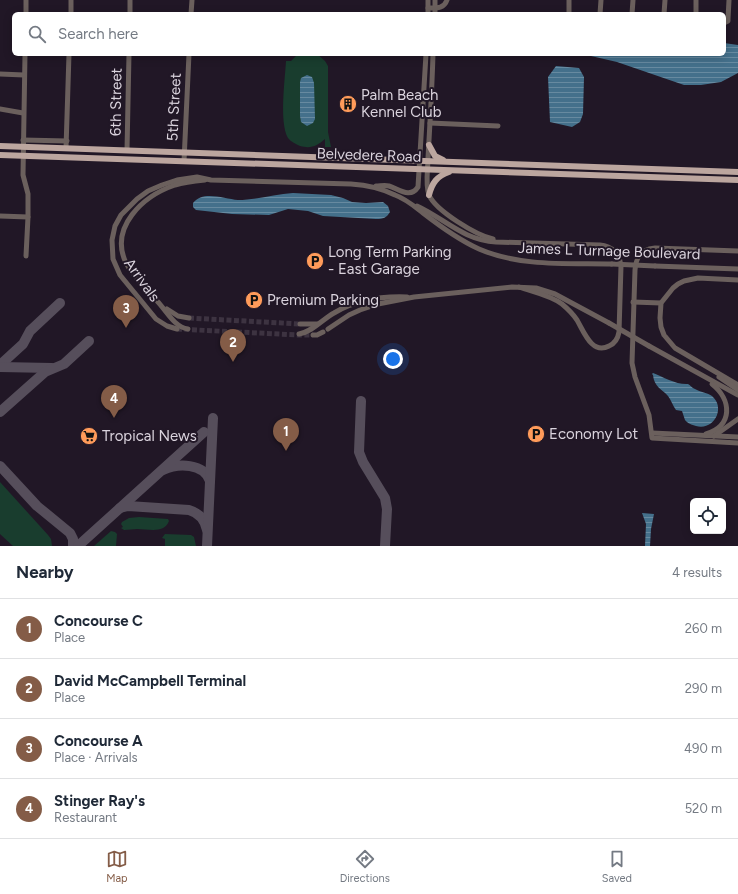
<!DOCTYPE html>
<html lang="en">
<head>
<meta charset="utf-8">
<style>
  body { margin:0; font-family:Figtree,sans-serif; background:#f6f6f7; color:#1f2937 }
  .controls { position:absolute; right:12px; bottom:12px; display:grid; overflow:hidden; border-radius:6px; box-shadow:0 2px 10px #0003 }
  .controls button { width:36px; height:36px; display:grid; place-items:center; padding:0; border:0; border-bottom:1px solid #e0e1e3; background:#fff; color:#1f2937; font:20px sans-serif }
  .you { position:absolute; left:393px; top:359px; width:14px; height:14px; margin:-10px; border:3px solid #fff; border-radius:50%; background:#1a73e8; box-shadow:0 0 0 6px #1a73e833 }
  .badge { display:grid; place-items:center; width:26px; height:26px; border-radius:50%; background:#845c47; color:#fff; font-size:13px; font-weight:700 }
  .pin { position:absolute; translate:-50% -33px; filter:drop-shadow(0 1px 2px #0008) }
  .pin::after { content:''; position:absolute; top:21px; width:14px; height:12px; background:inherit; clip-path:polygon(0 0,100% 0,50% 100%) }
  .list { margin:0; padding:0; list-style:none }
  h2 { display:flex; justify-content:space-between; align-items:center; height:52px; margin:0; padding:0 16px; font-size:17px }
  h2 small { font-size:13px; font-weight:400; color:#747a83 }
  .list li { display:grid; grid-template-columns:26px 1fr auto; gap:12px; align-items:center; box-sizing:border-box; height:60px; padding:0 16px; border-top:1px solid #e0e1e3 }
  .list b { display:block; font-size:15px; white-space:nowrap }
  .list p { margin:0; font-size:13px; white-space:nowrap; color:#747a83 }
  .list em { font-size:13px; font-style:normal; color:#747a83 }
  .icon { flex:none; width:22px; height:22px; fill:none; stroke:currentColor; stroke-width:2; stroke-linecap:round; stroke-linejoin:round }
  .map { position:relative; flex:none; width:738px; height:546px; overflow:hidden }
  .search { position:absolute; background:#fff; box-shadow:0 2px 10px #0003; left:12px; right:12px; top:12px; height:44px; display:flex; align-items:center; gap:10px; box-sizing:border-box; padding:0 14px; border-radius:6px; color:#747a83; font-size:15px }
  .sheet { height:292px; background:#fff }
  nav { display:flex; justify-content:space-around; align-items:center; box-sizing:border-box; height:56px; border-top:1px solid #e0e1e3; background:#fff; font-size:11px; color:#747a83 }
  nav a { display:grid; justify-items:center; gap:2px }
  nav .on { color:#845c47 }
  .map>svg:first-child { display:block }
</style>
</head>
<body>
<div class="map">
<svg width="738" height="546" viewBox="0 0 738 546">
  <defs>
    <pattern id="water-rules" width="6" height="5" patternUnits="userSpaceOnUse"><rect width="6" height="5" fill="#44708b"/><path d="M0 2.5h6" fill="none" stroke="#678aa0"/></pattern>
  </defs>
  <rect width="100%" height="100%" fill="#211726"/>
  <g fill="#193d2e">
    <path d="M 298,54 L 317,54 L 325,61 L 328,66 L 328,132 L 331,147 L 325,147 L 325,139 C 317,146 311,149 300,146 C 296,144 291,142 288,138 C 279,122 285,80 286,61 L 291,61 Z"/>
    <polygon points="0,482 48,535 51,539 52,546 13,546 0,534"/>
    <path d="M 139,517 L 168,519 L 169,521 C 164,534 149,529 137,529 C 133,529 129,530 124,530 L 121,528 L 123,527 L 121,524 L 122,522 L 129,518 Z"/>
    <polygon points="111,531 115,532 117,534 116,546 94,546"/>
    <polygon points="165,534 191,535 194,537 196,546 162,546 165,546 165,539 162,538"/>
  </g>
  <g fill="url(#water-rules)">
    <polygon points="724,43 738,45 738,73 721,82 701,85 684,85 617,62 591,56 601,54 724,54"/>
    <polygon points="556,66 579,68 584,77 583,114 580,122 572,127 550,122 548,77"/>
    <polygon points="307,75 312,77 314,83 315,119 313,123 307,126 301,122 300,116 300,82 301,78"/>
    <path d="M 293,193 L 331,195 L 343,198 L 352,202 L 366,203 L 383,202 L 388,206 L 390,212 C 386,218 384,219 376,219 L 323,216 L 308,211 L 288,209 L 269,215 L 232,214 L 196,210 L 193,207 L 193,203 C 203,190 224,199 238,200 C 257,200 275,194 293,193 Z"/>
    <path d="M 653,373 C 663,377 677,385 688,384 C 690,385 692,388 695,389 C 700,392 708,393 712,396 C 726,408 714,431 696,426 C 692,425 687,423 685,420 C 684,417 683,414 682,411 L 676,410 C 673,406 671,400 668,396 C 662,389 654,387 653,375 L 652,374 Z"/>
    <polygon points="642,513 654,514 651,529 650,546 645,546 646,524"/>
  </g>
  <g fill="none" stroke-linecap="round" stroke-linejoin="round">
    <g stroke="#564e5b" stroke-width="10">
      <polyline points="0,365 23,344 30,331 60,303"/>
      <polyline points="0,367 52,368"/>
      <polyline points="361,401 359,452 363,462 385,498 387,509 385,546"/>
      <polyline points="0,412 45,372 64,364 89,341"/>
      <polyline points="0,466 37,506 70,533 73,539 73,546"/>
      <path d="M 163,470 C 178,463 204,463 210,481"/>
      <path d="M 120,508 L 128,506 L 189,510 C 199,513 205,520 207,530"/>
      <polyline points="78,546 204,432"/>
      <polyline points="207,546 213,418"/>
    </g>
    <g stroke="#3d3341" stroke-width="5" stroke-dasharray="5 2.5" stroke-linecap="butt">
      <polyline points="189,318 300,324"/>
      <polyline points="177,329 297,335 313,335"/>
    </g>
    <g stroke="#6b605d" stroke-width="5">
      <path d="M 428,8 C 436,8 444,9 447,0"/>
      <polyline points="26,14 26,0"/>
      <polyline points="71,14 71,0"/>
      <polyline points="130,14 130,0"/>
      <polyline points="191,14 192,0"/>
      <polyline points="428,14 428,0"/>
      <polyline points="435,14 435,0"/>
      <polyline points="569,14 569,0"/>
      <polyline points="600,14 601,0"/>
      <polyline points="632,14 633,0"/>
      <polyline points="664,14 665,0"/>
      <polyline points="696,14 696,0"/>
      <polyline points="724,23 728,21 728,19 729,0"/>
      <polyline points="25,54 23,175 28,194 28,217 26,256"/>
      <path d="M 433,54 C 432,89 430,123 428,158 C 428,169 425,184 429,195 C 436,211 476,235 493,239"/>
      <polyline points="0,74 24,75"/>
      <polyline points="0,109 23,113"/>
      <polyline points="430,123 498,126"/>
      <polyline points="23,140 67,141"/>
      <polyline points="66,148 69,54"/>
      <polyline points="127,150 129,54"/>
      <polyline points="184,161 189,54"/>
      <path d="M 376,186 C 380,186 385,185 389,186 C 399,189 410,199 418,187 L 426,54"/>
      <path d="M 417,206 C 445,219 463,240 496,242 L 600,245 C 612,246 620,254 621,266 L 619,332 C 618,338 616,343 609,346 C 592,355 584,332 577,320 C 573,314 568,309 562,304 C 550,295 533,292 519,287"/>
      <polyline points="0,216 28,217"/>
      <path d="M 738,251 L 655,248 C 641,249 636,257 635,270 L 632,363 L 635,377 L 649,415 L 652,438 L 738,443"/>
      <polyline points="655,266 738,269"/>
      <polyline points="738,280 698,278 684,281 678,284 673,288 661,303 660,318 661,327 664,335 675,348 738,385"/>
      <polyline points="633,302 661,303"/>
      <polyline points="167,309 178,316 189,318"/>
      <polyline points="300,324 317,324"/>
      <path d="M 177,329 L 167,326 L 156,319 L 120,275 L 113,259 L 112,240 L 115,226 L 121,215 L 137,199 L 148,191 L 162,185 L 177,180 L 197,177 L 211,180 L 351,184 C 367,185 381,188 395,195 C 406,199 414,206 423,213 C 441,227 459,240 479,249 C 521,267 568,263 612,264"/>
      <path d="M 188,329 C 174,327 166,310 157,301 C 147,289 133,277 126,263 C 109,227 143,196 175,185 C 185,182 195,181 205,180"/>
      <polyline points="328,329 349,315 360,310 378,304 414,297 512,287 536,288 555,294 609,323"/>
      <path d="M 299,334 C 312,332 323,319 334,313 C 356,300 382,296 407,297"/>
      <polyline points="313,335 317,335 323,332"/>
      <polyline points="649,346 738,395"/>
      <polyline points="719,377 738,390"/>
      <polyline points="652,433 738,437"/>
      <path d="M 706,434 C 733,426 732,400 712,384"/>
      <polyline points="714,436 738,419"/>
    </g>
    <g stroke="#bca69f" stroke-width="6">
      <polyline points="429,145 435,156 443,160"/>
      <polyline points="0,146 738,172"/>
      <polyline points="0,155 738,180"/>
      <path d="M 429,195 C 432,183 437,176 449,172"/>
    </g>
    <g stroke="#6b605d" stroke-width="5">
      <polyline points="612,264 655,266"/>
      <polyline points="609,323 649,346"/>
    </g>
  </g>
  <defs>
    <symbol id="building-disc" viewBox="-11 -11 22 22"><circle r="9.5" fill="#ff9b5a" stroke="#211726"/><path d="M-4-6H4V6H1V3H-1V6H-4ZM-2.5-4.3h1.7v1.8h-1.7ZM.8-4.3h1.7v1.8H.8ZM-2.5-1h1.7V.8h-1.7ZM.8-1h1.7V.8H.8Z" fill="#111"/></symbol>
    <symbol id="parking-disc" viewBox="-11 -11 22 22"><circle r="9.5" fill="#ff9b5a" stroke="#211726"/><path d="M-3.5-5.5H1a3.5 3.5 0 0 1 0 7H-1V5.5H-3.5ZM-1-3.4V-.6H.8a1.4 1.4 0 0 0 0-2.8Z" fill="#111"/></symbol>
    <symbol id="supermarket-disc" viewBox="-11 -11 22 22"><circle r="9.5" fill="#ff9b5a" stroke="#211726"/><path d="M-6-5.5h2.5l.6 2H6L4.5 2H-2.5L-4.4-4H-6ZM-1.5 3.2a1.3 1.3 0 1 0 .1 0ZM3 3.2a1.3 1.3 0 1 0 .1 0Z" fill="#111"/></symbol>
  </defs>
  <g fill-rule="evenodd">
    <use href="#building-disc" x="338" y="94" width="20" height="20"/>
    <use href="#parking-disc" x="305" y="251" width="20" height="20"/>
    <use href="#parking-disc" x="244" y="290" width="20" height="20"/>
    <use href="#parking-disc" x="526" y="424" width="20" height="20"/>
    <use href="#supermarket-disc" x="79" y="426" width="20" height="20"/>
  </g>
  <g text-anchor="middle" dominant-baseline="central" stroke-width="4" stroke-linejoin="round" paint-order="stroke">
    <g font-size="15" fill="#dad3dd" stroke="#211726" text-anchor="start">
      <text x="361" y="95">Palm Beach<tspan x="361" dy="17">Kennel Club</tspan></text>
      <text x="328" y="252">Long Term Parking<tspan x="328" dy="17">- East Garage</tspan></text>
      <text x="267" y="300">Premium Parking</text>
      <text x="549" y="434">Economy Lot</text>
      <text x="102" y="436">Tropical News</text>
    </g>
    <g font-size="15" fill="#dad3dd" stroke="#211726">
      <text transform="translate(116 102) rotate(-89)">6th Street</text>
      <text transform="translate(174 107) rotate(-87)">5th Street</text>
      <text transform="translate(369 155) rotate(2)">Belvedere Road</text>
      <text transform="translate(609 251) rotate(2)">James L Turnage Boulevard</text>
      <text transform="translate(142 280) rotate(54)">Arrivals</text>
    </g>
  </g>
</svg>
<div class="controls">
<button><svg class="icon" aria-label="locate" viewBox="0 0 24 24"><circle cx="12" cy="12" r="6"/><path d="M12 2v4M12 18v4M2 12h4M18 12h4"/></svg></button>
</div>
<div class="you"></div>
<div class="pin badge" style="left:286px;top:451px">1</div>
<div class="pin badge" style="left:233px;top:362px">2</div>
<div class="pin badge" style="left:126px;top:328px">3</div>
<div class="pin badge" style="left:114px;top:418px">4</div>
<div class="search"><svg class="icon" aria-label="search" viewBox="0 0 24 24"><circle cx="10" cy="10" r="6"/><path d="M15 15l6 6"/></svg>Search here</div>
</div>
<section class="sheet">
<h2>Nearby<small>4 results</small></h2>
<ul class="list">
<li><span class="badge">1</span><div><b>Concourse C</b><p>Place</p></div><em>260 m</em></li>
<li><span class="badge">2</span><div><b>David McCampbell Terminal</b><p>Place</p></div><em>290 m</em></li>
<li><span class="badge">3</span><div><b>Concourse A</b><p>Place · Arrivals</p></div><em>490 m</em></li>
<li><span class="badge">4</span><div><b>Stinger Ray's</b><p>Restaurant</p></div><em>520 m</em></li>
</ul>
</section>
<nav>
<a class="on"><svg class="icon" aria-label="map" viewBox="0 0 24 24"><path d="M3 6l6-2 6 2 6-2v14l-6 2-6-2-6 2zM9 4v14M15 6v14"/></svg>Map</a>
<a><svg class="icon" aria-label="directions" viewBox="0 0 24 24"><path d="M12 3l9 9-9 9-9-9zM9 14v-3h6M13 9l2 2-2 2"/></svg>Directions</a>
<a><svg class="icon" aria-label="saved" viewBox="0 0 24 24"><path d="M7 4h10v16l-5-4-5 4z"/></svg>Saved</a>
</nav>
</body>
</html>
